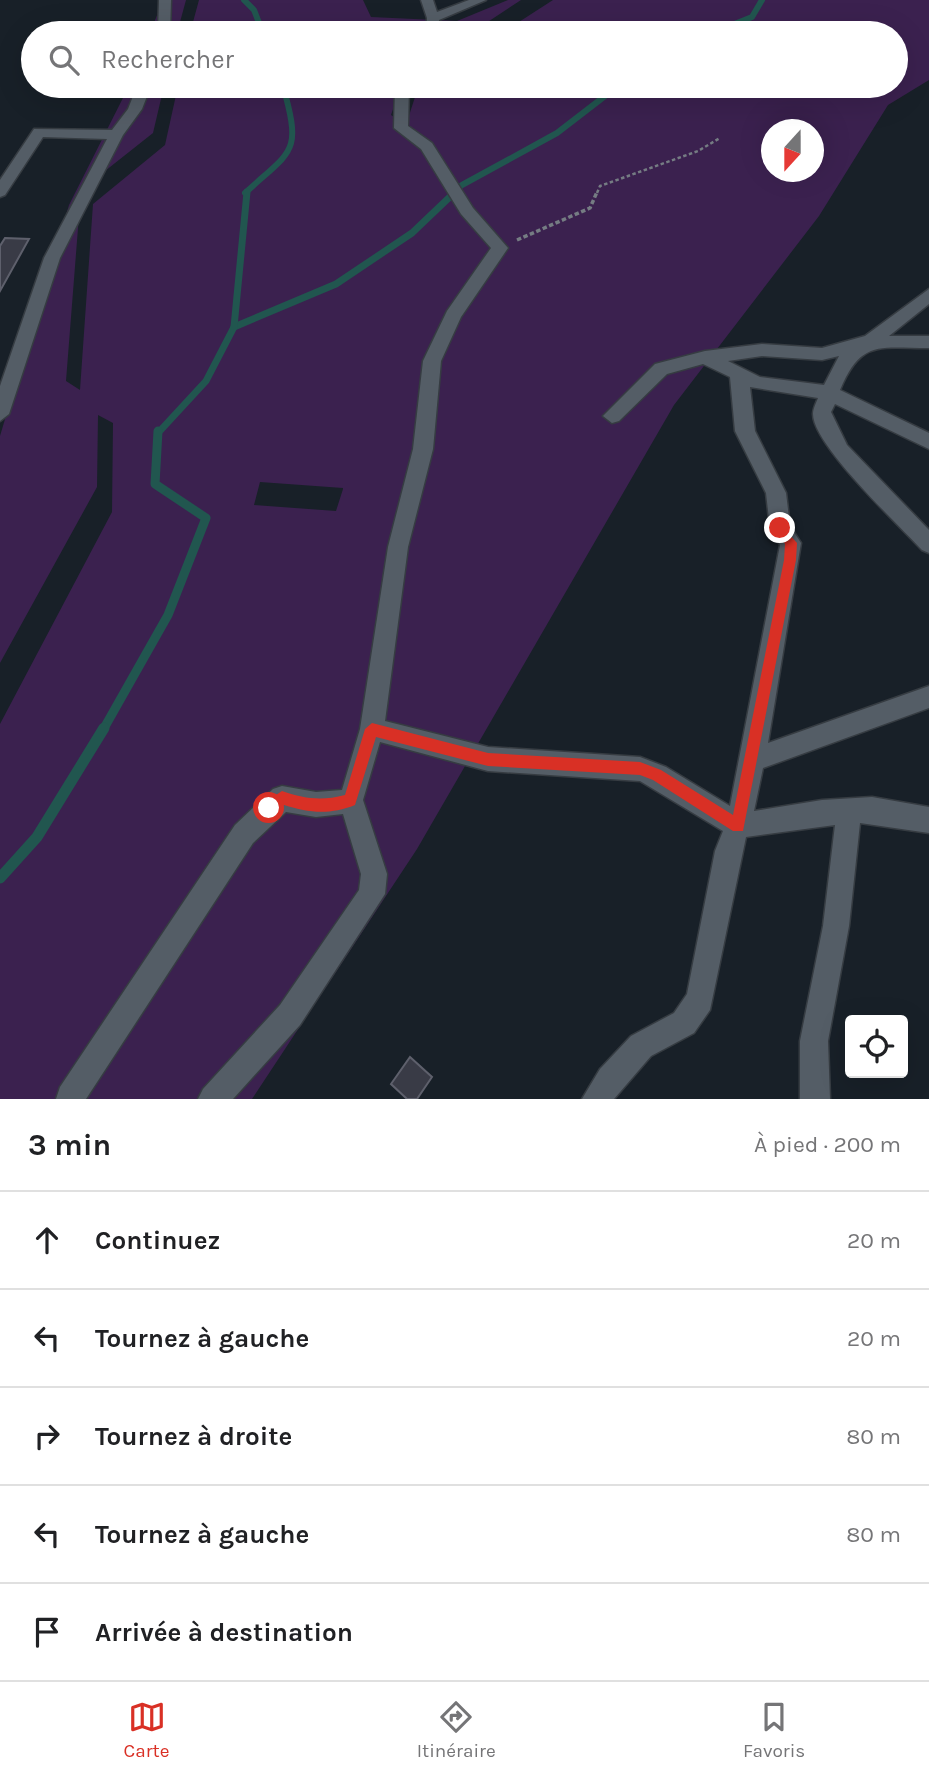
<!DOCTYPE html>
<html lang="fr">
<head>
<meta charset="utf-8">
<style>
  body { margin:0; font-family:Karla,sans-serif; background:#f6f6f6; color:#202124 }
  .controls { position:absolute; right:21px; bottom:21px; display:grid; overflow:hidden; border-radius:7px; box-shadow:0 7px 28px #0002 }
  .controls button { width:63px; height:63px; display:grid; place-items:center; padding:0; border:0; border-bottom:2px solid #e0e0e0; background:#fff; color:#202124; font:35px sans-serif }
  .compass { position:absolute; left:761px; top:119px; width:63px; height:63px; border-radius:50%; background:#fff; box-shadow:0 7px 28px #0002; rotate:201deg }
  .stop { position:absolute; width:21px; height:21px; margin:-16px; border:5px solid #d93025; border-radius:50%; background:#fff }
  .stop.end { background:#d93025; border-color:#fff; box-shadow:0 2px 7px #0008 }
  .list { margin:0; padding:0; list-style:none }
  h2 { display:flex; justify-content:space-between; align-items:center; height:91px; margin:0; padding:0 28px; font-size:30px }
  h2 small { font-size:23px; font-weight:400; color:#757577 }
  .list li { display:grid; grid-template-columns:46px 1fr auto; gap:21px; align-items:center; box-sizing:border-box; height:98px; padding:0 28px; border-top:2px solid #e0e0e0 }
  .list b { display:block; font-size:26px; white-space:nowrap }
  .list em { font-size:23px; font-style:normal; color:#757577 }
  .icon { flex:none; width:38px; height:38px; fill:none; stroke:currentColor; stroke-width:2; stroke-linecap:round; stroke-linejoin:round }
  .map { position:relative; flex:none; width:929px; height:1099px; overflow:hidden }
  .search { position:absolute; background:#fff; box-shadow:0 7px 28px #0002; left:21px; right:21px; top:21px; height:77px; display:flex; align-items:center; gap:18px; box-sizing:border-box; padding:0 24px; border-radius:38px; color:#757577; font-size:26px }
  .sheet { height:581px; background:#fff }
  nav { display:flex; justify-content:space-around; align-items:center; box-sizing:border-box; height:98px; border-top:2px solid #e0e0e0; background:#fff; font-size:19px; color:#757577 }
  nav a { display:grid; justify-items:center; gap:4px }
  nav .on { color:#d93025 }
  .map>svg:first-child { display:block }
</style>
</head>
<body>
<div class="map">
<svg width="929" height="1099" viewBox="0 0 929 1099">
  <rect width="100%" height="100%" fill="#182028"/>
  <g fill="#3b214f" fill-rule="evenodd">
    <polygon points="163,0 186,0 177,33 150,33"/>
    <polygon points="199,0 363,0 371,17 457,21 508,0 521,0 471,33 190,33"/>
    <path d="M 553,0 L 929,0 L 929,80 L 888,105 L 819,216 L 674,405 L 417,849 L 252,1099 L 0,1099 L 0,724 L 112,512 L 113,423 L 98,415 L 97,487 L 0,663 L 0,436 L 69,205 L 129,86 L 164,86 L 153,133 L 81,190 L 66,381 L 80,390 L 93,204 L 165,145 L 178,86 L 401,86 L 391,115 L 406,125 L 415,97 L 428,86 L 896,86 L 896,33 L 502,33 ZM 772,130 L 814,130 L 814,172 L 772,172 ZM 260,482 L 343,488 L 343,489 L 336,511 L 254,505 Z"/>
  </g>
  <g fill="none" stroke-linecap="round" stroke-linejoin="round">
    <g stroke="#21564f" stroke-width="6">
      <polyline points="244,0 254,10 263,33"/>
      <polyline points="712,33 752,17 762,0"/>
      <path d="M 245,193 C 293,149 302,154 283,86"/>
      <polyline points="453,193 462,185 557,133 618,86"/>
    </g>
    <g stroke="#21564f" stroke-width="7">
      <polyline points="234,327 336,284 412,233 455,192"/>
      <polyline points="158,433 206,381 234,327 247,192"/>
    </g>
    <polyline stroke="#21564f" stroke-width="9" points="103,730 168,615 206,518 155,484 158,431"/>
    <polyline stroke="#21564f" stroke-width="11" points="0,878 37,837 104,728"/>
  </g>
  <g fill="#393b46" stroke="#5e606c" stroke-width="2">
    <polygon points="5,238 29,239 0,291 0,246"/>
    <polygon points="410,1057 432,1077 417,1099 407,1099 391,1084"/>
  </g>
  <g fill="none" stroke-linecap="round" stroke-linejoin="round">
    <defs>
      <g id="minor">
        <polygon points="159,0 171,0 170,33 158,33"/>
        <polygon points="421,0 433,0 437,12 469,0 486,0 439,20 438,33 426,33 427,18"/>
        <polygon points="137,86 151,86 142,109 123,135 60,258 9,414 0,421 0,386 44,258 107,139 43,137 5,195 0,197 0,180 34,129 112,130 128,109"/>
        <path d="M 395,86 L 409,86 L 408,126 L 432,143 L 473,208 L 508,248 L 461,317 L 441,361 L 433,449 L 408,547 L 385,721 L 488,747 L 640,757 L 666,767 L 730,806 L 780,545 L 770,528 L 766,493 L 735,431 L 730,377 L 703,364 L 667,374 L 619,421 L 612,423 L 603,416 L 655,364 L 705,351 L 762,344 L 822,348 L 865,336 L 929,289 L 929,304 L 889,336 L 929,336 L 929,348 C 880,348 861,339 840,390 L 929,433 L 929,449 L 835,404 L 831,412 L 847,445 L 929,530 L 929,553 L 922,550 C 899,525 813,445 813,414 C 813,409 816,403 818,398 L 750,387 L 755,431 L 786,493 L 790,526 L 801,543 L 768,743 L 929,686 L 929,708 L 763,768 L 754,811 L 822,800 L 872,797 L 929,807 L 929,833 L 860,823 L 849,926 L 828,1041 L 830,1099 L 800,1099 L 800,1041 L 823,926 L 835,825 L 746,837 L 710,1010 L 694,1033 L 651,1056 L 614,1099 L 582,1099 L 600,1069 L 631,1036 L 674,1013 L 687,994 L 715,851 L 723,831 L 640,781 L 488,771 L 380,742 L 363,800 L 387,874 L 385,894 L 300,1025 L 233,1099 L 198,1099 L 203,1089 L 280,1005 L 359,890 L 361,874 L 343,814 L 316,817 L 286,812 L 253,843 L 86,1099 L 56,1099 L 60,1087 L 235,825 L 273,789 L 282,786 L 316,792 L 342,790 L 360,729 L 388,547 L 413,449 L 423,361 L 447,311 L 491,248 L 461,214 L 421,149 L 394,128 ZM 762,356 L 822,360 L 839,356 L 824,385 L 760,377 L 728,361 Z"/>
      </g>
    </defs>
    <use href="#minor" stroke="#363c42" stroke-width="3"/>
    <polyline stroke="#757c83" stroke-width="2.5" stroke-dasharray="3.5 2.5" stroke-linecap="butt" points="597,193 600,186 698,151 720,138"/>
    <polyline stroke="#757c83" stroke-width="3.5" stroke-dasharray="4.5 2.5" stroke-linecap="butt" points="517,240 590,208 597,192"/>
    <use href="#minor" fill="#545d66" fill-rule="evenodd"/>
  </g>
  <path fill="#d93025" d="M 780,524 L 797,543 L 796,560 L 743,831 L 733,831 L 653,780 L 640,775 L 488,766 L 376,737 L 355,805 C 330,815 309,813 284,805 L 269,815 L 264,813 L 264,803 L 282,791 C 305,799 322,801 345,795 L 365,729 L 372,723 L 488,753 L 640,762 L 661,770 L 733,815 L 784,560 L 785,544 L 775,528 Z"/>
</svg>
<div class="controls">
<button><svg class="icon" aria-label="locate" viewBox="0 0 24 24"><circle cx="12" cy="12" r="6"/><path d="M12 2v4M12 18v4M2 12h4M18 12h4"/></svg></button>
</div>
<svg class="compass" viewBox="-18 -18 36 36"><path d="M0-13l5 13h-10z" fill="#e53935"/><path d="M0 13l5-13h-10z" fill="#757577"/></svg>
<div class="stop" style="left:269px;top:808px"></div>
<div class="stop end" style="left:780px;top:528px"></div>
<div class="search"><svg class="icon" aria-label="search" viewBox="0 0 24 24"><circle cx="10" cy="10" r="6"/><path d="M15 15l6 6"/></svg>Rechercher</div>
</div>
<section class="sheet">
<h2>3 min<small>À pied · 200 m</small></h2>
<ul class="list">
<li><svg class="icon" aria-label="ahead" viewBox="0 0 24 24"><path d="M12 20V5M6 11l6-6 6 6"/></svg><div><b>Continuez</b></div><em>20 m</em></li>
<li><svg class="icon" aria-label="left" viewBox="0 0 24 24"><path d="M17 20v-9H6M10 6l-5 5 5 5"/></svg><div><b>Tournez à gauche</b></div><em>20 m</em></li>
<li><svg class="icon" aria-label="right" viewBox="0 0 24 24"><path d="M7 20v-9h11M14 6l5 5-5 5"/></svg><div><b>Tournez à droite</b></div><em>80 m</em></li>
<li><svg class="icon" aria-label="left" viewBox="0 0 24 24"><path d="M17 20v-9H6M10 6l-5 5 5 5"/></svg><div><b>Tournez à gauche</b></div><em>80 m</em></li>
<li><svg class="icon" aria-label="arrive" viewBox="0 0 24 24"><path d="M6 21V4h12l-3 4 3 4H6"/></svg><div><b>Arrivée à destination</b></div></li>
</ul>
</section>
<nav>
<a class="on"><svg class="icon" aria-label="map" viewBox="0 0 24 24"><path d="M3 6l6-2 6 2 6-2v14l-6 2-6-2-6 2zM9 4v14M15 6v14"/></svg>Carte</a>
<a><svg class="icon" aria-label="directions" viewBox="0 0 24 24"><path d="M12 3l9 9-9 9-9-9zM9 14v-3h6M13 9l2 2-2 2"/></svg>Itinéraire</a>
<a><svg class="icon" aria-label="saved" viewBox="0 0 24 24"><path d="M7 4h10v16l-5-4-5 4z"/></svg>Favoris</a>
</nav>
</body>
</html>
